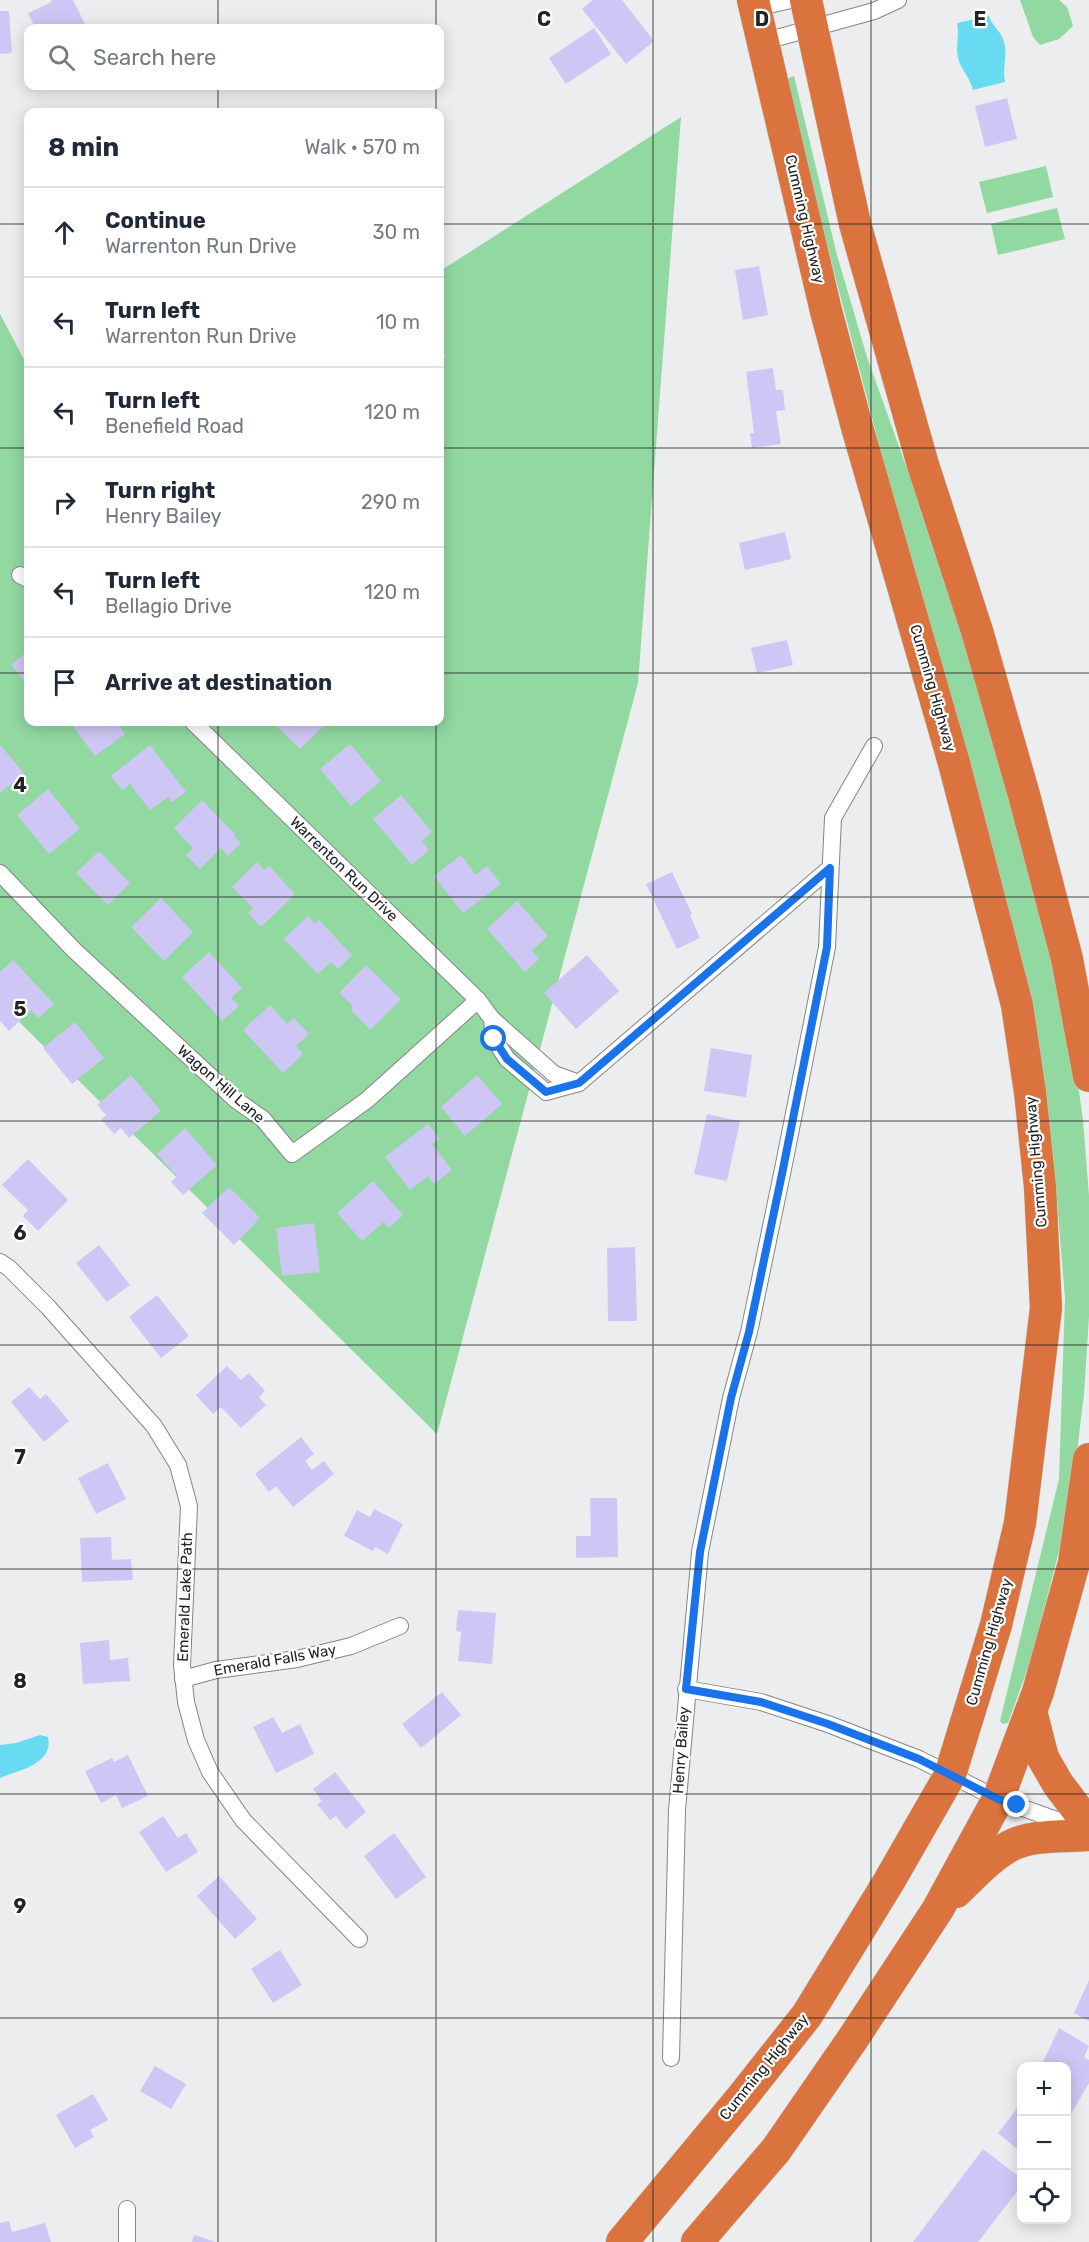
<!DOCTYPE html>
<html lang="en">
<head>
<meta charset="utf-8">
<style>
  body { margin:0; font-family:Rubik,sans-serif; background:#f6f6f7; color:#1f2937 }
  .controls { position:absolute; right:18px; bottom:18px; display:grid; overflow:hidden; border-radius:12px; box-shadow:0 3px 15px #0003 }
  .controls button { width:54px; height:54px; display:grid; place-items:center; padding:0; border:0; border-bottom:2px solid #e0e1e3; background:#fff; color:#1f2937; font:30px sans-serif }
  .stop { position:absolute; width:18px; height:18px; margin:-14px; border:4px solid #1a73e8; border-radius:50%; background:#fff }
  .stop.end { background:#1a73e8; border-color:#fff; box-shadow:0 2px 6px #0008 }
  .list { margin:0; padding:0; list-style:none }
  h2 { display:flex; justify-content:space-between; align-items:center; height:78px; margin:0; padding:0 24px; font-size:26px }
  h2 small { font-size:20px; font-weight:400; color:#747a83 }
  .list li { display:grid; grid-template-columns:39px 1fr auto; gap:18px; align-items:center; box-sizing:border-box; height:90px; padding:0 24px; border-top:2px solid #e0e1e3 }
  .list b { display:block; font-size:22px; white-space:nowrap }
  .list p { margin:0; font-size:20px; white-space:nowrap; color:#747a83 }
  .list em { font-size:20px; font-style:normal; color:#747a83 }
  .icon { flex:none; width:33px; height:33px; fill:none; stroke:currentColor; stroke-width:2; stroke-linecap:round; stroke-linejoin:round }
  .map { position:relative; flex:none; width:1089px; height:2242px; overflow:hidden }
  .search { position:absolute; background:#fff; box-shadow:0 3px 15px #0003; left:24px; top:24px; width:420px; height:66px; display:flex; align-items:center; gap:15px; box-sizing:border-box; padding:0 21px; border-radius:12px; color:#747a83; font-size:22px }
  .panel { position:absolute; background:#fff; box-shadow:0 3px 15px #0003; left:24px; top:108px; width:420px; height:618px; border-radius:12px }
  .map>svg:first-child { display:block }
</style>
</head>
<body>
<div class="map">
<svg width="1089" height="2242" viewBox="0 0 1089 2242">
  <rect width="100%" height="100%" fill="#ecedee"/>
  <g fill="#91d8a1">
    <polygon points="1020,0 1059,0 1067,7 1073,26 1059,39 1040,45 1033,37"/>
    <polygon points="794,76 837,255 867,357 964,628 1030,866 1073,1049 1083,1120 1089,1196 1089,1316 1084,1394 1074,1476 1060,1547 1031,1659 1008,1723 1003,1724 1000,1721 1059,1479 1065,1298 1053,1153 1023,983 958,747 784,80"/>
    <polygon points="681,117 638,683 437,1434 0,1003 0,314 28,367 28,722 440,722 440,271"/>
    <polygon points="1046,166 1053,197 987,213 979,182"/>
    <polygon points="1057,208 1065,239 998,255 991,224"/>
  </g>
  <g fill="#68dbf2">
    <path d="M 989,16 C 992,26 1002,32 1004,42 C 1008,55 1002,68 1005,82 L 973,90 C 970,77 961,70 958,58 C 955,46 960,35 957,23 Z"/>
    <path d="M 40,1735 L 48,1737 C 54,1764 19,1770 0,1778 L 0,1745 L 16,1743 Z"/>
  </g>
  <g fill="#cec7f6">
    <polygon points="51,0 73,0 87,28 35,28 28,13 52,2"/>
    <polygon points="593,0 622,0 654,41 626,64 582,9"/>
    <polygon points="0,11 9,11 12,53 0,54"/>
    <polygon points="594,28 611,54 566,84 549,58"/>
    <polygon points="1007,98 1017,139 985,147 975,106"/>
    <polygon points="759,266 768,315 743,320 735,270"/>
    <polygon points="440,344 446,358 440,361"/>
    <polygon points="773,368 776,390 783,390 785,410 776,411 781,444 752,448 750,433 754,433 746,372"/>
    <polygon points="785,532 791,559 745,570 739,543"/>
    <polygon points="787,640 793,665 757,673 751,648"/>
    <polygon points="28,651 28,685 11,665"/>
    <polygon points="70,722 116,722 125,734 95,756"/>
    <polygon points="272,722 324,722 326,724 300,749"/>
    <polygon points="350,744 381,781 351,806 320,769"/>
    <polygon points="0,745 24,773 0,793"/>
    <polygon points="150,745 186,792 172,802 168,797 150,810 130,784 122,790 111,776"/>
    <polygon points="48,789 80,829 49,854 17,815"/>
    <polygon points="401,795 432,832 422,841 429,850 412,865 373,819"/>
    <polygon points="202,800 235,834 234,836 241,843 228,856 221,848 200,869 186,855 193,848 174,828"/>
    <polygon points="99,851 130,883 108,905 76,873"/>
    <polygon points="461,855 476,875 487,866 501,884 463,913 434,876"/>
    <polygon points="257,862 264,870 269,866 295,894 261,927 248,913 253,908 232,887"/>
    <polygon points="672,872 692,914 690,915 700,938 677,949 646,884"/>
    <polygon points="161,898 193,932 164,961 131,927"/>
    <polygon points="517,901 548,936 532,950 539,959 525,972 487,929"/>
    <polygon points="308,916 315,924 319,920 352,955 338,969 331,962 318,974 284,939"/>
    <polygon points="209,952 242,988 231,998 239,1006 222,1021 182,977"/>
    <polygon points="587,955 619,991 576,1029 544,993"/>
    <polygon points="13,960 54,1004 39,1018 31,1010 9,1031 0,1021 0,972"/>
    <polygon points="366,965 401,999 370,1030 352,1011 352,1005 339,993"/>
    <polygon points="270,1005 287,1024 294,1018 309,1034 296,1046 303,1054 283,1073 243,1030"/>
    <polygon points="75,1022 104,1058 72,1084 43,1048"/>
    <polygon points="711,1048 752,1055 746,1097 704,1091"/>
    <polygon points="131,1075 161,1111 129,1138 121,1128 114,1134 101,1119 106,1115 97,1105"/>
    <polygon points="477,1075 502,1104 465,1136 441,1107"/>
    <polygon points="707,1114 740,1121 727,1181 694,1174"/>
    <polygon points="428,1124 440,1139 432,1144 452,1170 434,1184 428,1176 410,1190 385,1157"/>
    <polygon points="185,1128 217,1165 183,1195 171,1182 177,1176 157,1154"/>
    <polygon points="28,1159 68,1200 38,1231 23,1216 28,1210 2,1185"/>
    <polygon points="373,1181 403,1215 389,1228 384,1222 362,1241 337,1213"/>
    <polygon points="229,1187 260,1218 234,1245 202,1213"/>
    <polygon points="314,1223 320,1272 282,1276 276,1228"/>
    <polygon points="99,1245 130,1285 107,1302 76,1263"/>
    <polygon points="635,1247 637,1321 608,1321 607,1248"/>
    <polygon points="157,1295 189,1336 161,1358 129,1317"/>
    <polygon points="227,1366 241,1380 249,1373 265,1391 259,1397 266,1405 241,1428 221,1407 213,1414 196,1395"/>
    <polygon points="29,1387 40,1399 46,1394 69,1421 44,1442 11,1402"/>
    <polygon points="301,1437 314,1454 305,1461 312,1470 324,1461 334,1474 293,1507 276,1486 269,1492 255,1474"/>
    <polygon points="108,1463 126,1499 96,1514 78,1478"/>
    <polygon points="590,1498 617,1498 618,1557 576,1558 576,1536 591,1536"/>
    <polygon points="374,1509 403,1524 388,1554 375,1547 373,1551 344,1536 357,1510 370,1517"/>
    <polygon points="111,1537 112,1560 131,1559 133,1580 82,1582 80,1538"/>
    <polygon points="458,1610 496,1613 492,1664 458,1661 461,1632 456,1631"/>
    <polygon points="109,1640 110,1660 128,1658 130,1681 83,1684 80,1643"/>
    <polygon points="442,1692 461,1715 421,1748 402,1724"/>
    <polygon points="273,1717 282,1733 300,1724 314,1754 276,1773 253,1727"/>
    <polygon points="128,1755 148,1796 122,1808 116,1795 101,1803 85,1771 112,1758 114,1762"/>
    <polygon points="335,1772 366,1812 346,1829 336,1816 330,1820 317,1804 322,1801 313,1789"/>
    <polygon points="163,1816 178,1838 186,1833 198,1852 166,1872 139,1832"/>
    <polygon points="394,1833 426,1877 396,1899 364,1856"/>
    <polygon points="219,1876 257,1919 235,1939 197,1896"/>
    <polygon points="280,1950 302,1985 273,2003 251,1969"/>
    <polygon points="1089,1980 1089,2021 1074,2013"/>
    <polygon points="1059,2028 1089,2046 1084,2057 1089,2060 1089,2083 1066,2122 1066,2066 1041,2066"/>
    <polygon points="155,2066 186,2084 171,2109 140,2091"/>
    <polygon points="93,2094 108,2120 90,2130 94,2137 75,2148 56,2115"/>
    <polygon points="1022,2102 1022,2153 998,2133"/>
    <polygon points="983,2149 1022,2179 1022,2185 978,2242 913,2242"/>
    <polygon points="9,2221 12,2232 45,2223 51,2242 0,2242 0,2223"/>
    <polygon points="194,2235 216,2242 192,2242"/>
  </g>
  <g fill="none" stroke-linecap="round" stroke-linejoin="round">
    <defs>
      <g id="street">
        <polyline points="755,8 791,0"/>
        <polyline points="762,42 874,11 898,0"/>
        <polyline points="20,575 28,579"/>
        <polyline points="193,722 478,1000 492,1019 554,1074 579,1083"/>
        <polyline points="0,873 74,950 236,1100 263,1119 292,1154 367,1100 478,1000"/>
        <polyline points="492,1019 494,1039 507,1059 546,1092 579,1083 830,868"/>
        <polyline points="0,1262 9,1268 48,1307 154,1426 178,1465 189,1506 182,1665 186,1702 196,1740 210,1772 243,1820 359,1939"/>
        <polyline points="183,1679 216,1670 297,1659 351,1646 400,1626"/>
        <polyline points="686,1689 761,1702 828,1724 919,1759 998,1799 1079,1828"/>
        <polyline points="671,2058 677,1810 700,1552 731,1398 749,1332 783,1169 827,947 833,818 874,746"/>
        <polyline points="127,2242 127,2209"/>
      </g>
      <g id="highway">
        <polyline points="806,0 855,224 923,465 977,631 1024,795 1067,959 1089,1076"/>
        <polyline points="1031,1711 1043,1758 1058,1784 1089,1825"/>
        <path d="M 956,1892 C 973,1876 990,1857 1010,1846 C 1032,1834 1065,1837 1089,1835"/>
        <polyline points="622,2242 743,2096 807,2015 888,1883 950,1775 996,1625 1020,1523 1046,1308 1040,1187 1030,1092 1017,1005 954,763 857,427 826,311 753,0"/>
        <polyline points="697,2242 776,2150 852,2040 938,1909 998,1799 1038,1692 1074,1563 1089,1459"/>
      </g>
    </defs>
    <use href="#street" stroke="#848586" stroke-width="18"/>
    <use href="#highway" stroke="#cacaca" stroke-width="33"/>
    <use href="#street" stroke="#fff" stroke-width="16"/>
    <use href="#highway" stroke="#da733d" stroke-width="32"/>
  </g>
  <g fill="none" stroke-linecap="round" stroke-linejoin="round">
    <polyline stroke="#1a73e8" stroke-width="8" points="494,1039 507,1059 546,1092 579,1083 830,868 827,947 783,1169 749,1332 731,1398 700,1552 686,1689 761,1702 828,1724 919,1759 998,1799 1017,1805"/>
  </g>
  <path fill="none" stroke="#232323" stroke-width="1.5" stroke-opacity="0.55" d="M 218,0 L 218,28M 436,0 L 436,28M 653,0 L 653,2242M 871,0 L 871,2242M 218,86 L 218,112M 436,86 L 436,112M 0,224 L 28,224M 440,224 L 1089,224M 0,448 L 28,448M 440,448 L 1089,448M 0,673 L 28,673M 440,673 L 1089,673M 218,722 L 218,2242M 436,722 L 436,2242M 0,897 L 1089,897M 0,1121 L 1089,1121M 0,1345 L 1089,1345M 0,1569 L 1089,1569M 0,1794 L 1089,1794M 0,2018 L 1089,2018"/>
  <g text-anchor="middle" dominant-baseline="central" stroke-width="4.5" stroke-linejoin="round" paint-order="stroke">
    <g font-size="15" fill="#232323" stroke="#fff">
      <text transform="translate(805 219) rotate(77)">Cumming Highway</text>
      <text transform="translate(933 688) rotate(74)">Cumming Highway</text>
      <text transform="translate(344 869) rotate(44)">Warrenton Run Drive</text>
      <text transform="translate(221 1084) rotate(41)">Wagon Hill Lane</text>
      <text transform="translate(1036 1162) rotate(-95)">Cumming Highway</text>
      <text transform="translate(185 1597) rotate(-88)">Emerald Lake Path</text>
      <text transform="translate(989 1642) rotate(-74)">Cumming Highway</text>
      <text transform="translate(275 1660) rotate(-10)">Emerald Falls Way</text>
      <text transform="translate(681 1750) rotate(-86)">Henry Bailey</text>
      <text transform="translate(764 2067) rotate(-51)">Cumming Highway</text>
    </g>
  </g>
  <g font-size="20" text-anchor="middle" font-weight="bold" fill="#232323" stroke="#fff" stroke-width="4.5" stroke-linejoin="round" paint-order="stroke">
    <text x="544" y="26">C</text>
    <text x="762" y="26">D</text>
    <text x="980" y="26">E</text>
    <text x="20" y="792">4</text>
    <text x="20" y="1016">5</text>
    <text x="20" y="1240">6</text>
    <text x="20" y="1464">7</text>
    <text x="20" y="1688">8</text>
    <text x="20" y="1913">9</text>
  </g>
</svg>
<div class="controls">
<button>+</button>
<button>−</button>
<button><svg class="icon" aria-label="locate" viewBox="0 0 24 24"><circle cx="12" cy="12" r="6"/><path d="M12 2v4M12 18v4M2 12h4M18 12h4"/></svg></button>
</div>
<div class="stop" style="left:494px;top:1039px"></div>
<div class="stop end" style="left:1017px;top:1805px"></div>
<div class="search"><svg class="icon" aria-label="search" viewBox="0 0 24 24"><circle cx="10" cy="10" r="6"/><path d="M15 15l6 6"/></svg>Search here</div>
<section class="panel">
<h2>8 min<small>Walk · 570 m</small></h2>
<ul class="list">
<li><svg class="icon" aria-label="ahead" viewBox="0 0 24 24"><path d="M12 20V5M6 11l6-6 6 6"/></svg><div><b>Continue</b><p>Warrenton Run Drive</p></div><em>30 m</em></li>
<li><svg class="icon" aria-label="left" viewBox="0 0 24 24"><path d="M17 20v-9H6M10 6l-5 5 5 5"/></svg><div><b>Turn left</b><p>Warrenton Run Drive</p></div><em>10 m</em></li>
<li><svg class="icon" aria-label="left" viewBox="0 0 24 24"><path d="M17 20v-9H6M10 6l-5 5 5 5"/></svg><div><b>Turn left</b><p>Benefield Road</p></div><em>120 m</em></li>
<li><svg class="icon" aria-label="right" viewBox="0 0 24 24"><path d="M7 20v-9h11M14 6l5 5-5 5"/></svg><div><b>Turn right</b><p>Henry Bailey</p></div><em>290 m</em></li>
<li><svg class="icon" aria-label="left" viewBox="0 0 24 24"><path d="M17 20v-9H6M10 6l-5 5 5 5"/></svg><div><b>Turn left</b><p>Bellagio Drive</p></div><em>120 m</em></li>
<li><svg class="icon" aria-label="arrive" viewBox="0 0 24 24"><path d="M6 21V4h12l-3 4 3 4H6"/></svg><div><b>Arrive at destination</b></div></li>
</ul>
</section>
</div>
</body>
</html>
